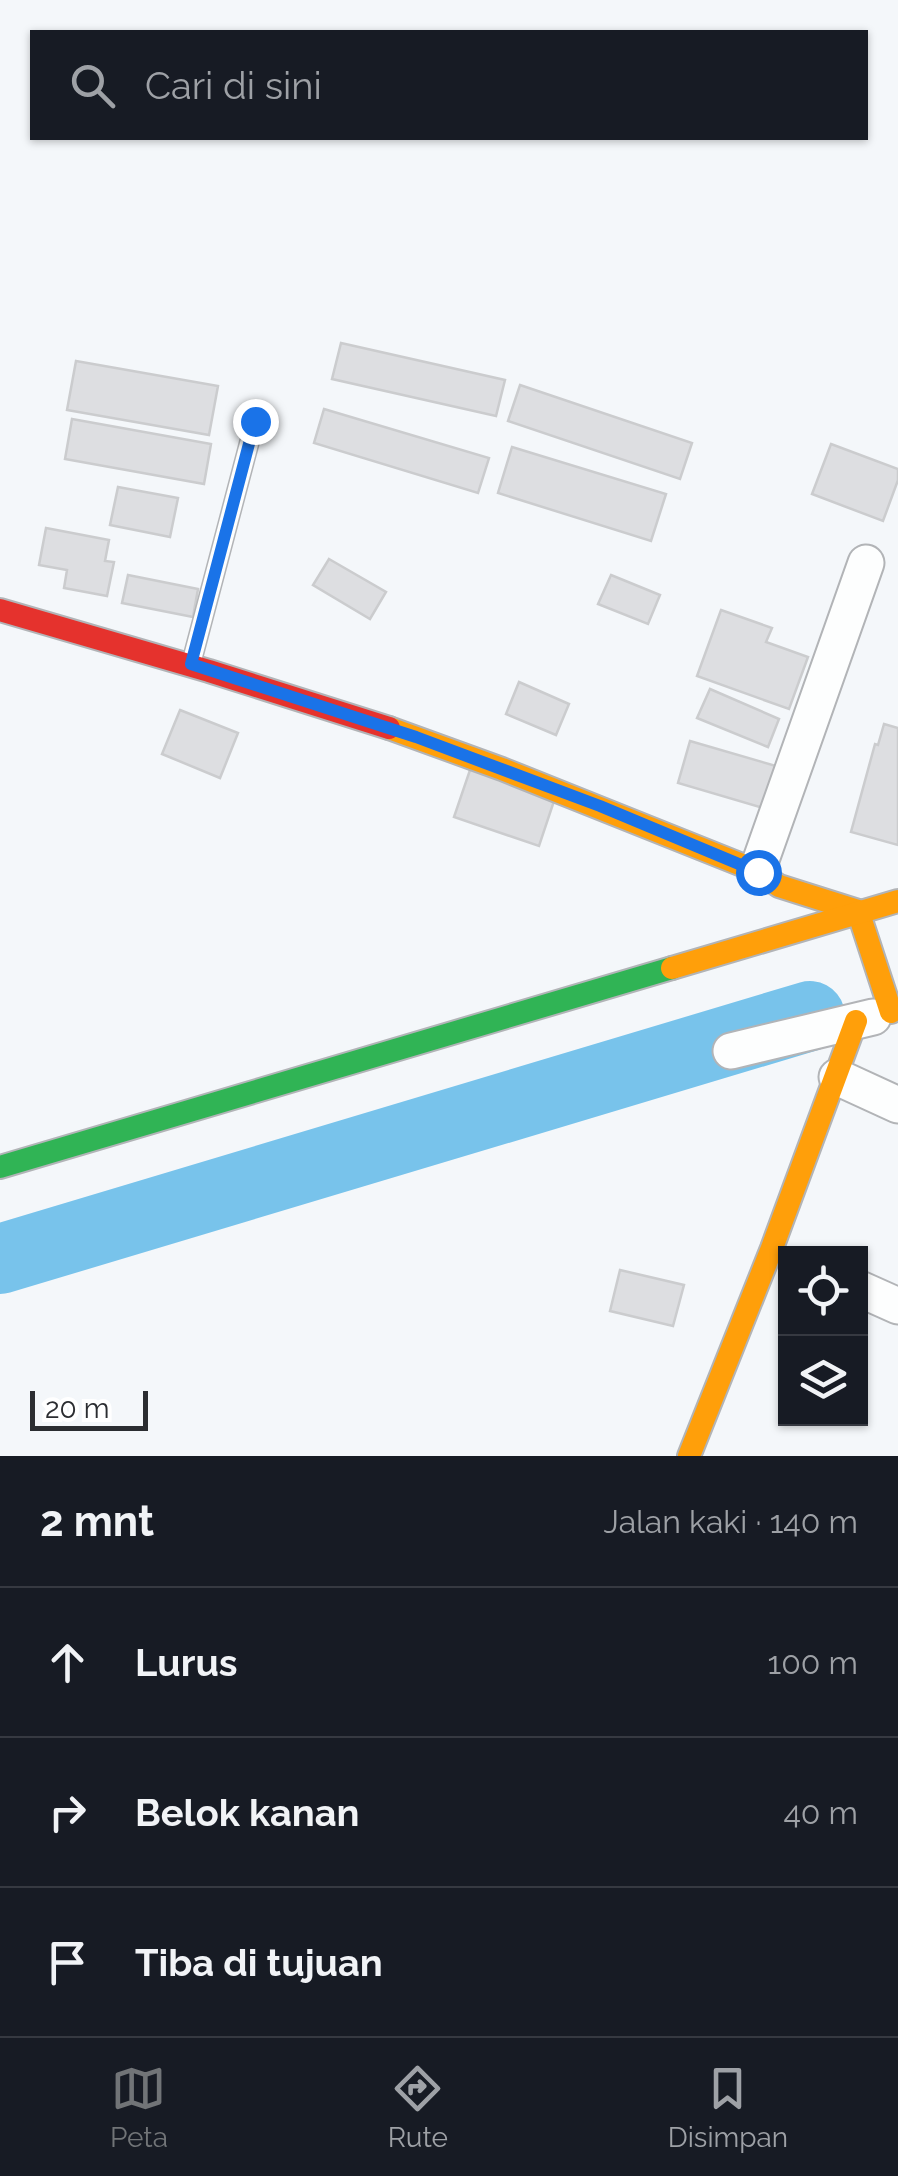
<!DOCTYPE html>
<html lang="id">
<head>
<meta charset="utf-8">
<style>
  body { margin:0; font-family:Raleway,sans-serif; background:#242831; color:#f1f3f6 }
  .controls { position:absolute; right:30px; bottom:30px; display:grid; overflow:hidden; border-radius:0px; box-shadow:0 2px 8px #0004 }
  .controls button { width:90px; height:90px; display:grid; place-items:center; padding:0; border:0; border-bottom:2px solid #363941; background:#171b24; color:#f1f3f6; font:50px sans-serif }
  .scale { position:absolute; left:30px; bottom:25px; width:118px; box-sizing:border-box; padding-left:10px; border:5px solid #2b2d31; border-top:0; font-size:28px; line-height:35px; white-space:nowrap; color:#2b2d31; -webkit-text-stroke:8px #fff; paint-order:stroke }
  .stop { position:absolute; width:30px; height:30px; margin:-22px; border:8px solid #1a73e8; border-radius:50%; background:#fff }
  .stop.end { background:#1a73e8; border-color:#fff; box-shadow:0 2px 10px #0008 }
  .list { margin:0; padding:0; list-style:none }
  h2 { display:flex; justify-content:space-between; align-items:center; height:130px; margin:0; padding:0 40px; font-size:42px }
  h2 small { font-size:32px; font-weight:400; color:#9ea1a6 }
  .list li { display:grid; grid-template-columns:65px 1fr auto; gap:30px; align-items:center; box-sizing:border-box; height:150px; padding:0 40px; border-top:2px solid #363941 }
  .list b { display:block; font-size:38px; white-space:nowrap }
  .list em { font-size:32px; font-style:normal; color:#9ea1a6 }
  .icon { flex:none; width:55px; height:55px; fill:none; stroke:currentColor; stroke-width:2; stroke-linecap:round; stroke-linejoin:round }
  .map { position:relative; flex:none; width:898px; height:1456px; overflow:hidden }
  .search { position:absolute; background:#171b24; box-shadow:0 2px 8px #0004; left:30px; right:30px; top:30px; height:110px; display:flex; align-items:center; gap:25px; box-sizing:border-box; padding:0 35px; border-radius:0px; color:#9ea1a6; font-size:38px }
  .sheet { height:580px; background:#171b24 }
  nav { display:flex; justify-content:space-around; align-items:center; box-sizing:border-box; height:140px; border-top:2px solid #363941; background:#171b24; font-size:28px; color:#9ea1a6 }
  nav a { display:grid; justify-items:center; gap:5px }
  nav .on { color:#717477 }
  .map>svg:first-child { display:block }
</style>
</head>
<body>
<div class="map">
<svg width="898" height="1456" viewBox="0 0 898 1456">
  <rect width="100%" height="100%" fill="#f4f7fa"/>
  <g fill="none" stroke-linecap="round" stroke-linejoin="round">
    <polyline stroke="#78c3eb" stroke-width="70" points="0,1259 810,1016"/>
  </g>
  <g fill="#dddee1" stroke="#cbccce" stroke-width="2.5">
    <polygon points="341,343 505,380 496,416 332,379"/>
    <polygon points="76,361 218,386 209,435 67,410"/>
    <polygon points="520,385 692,443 680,479 508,421"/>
    <polygon points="324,409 489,458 478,493 314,443"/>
    <polygon points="72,419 211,444 204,484 65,459"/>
    <polygon points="831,444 898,469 898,480 883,521 812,494"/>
    <polygon points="512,447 666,494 651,541 498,493"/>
    <polygon points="118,487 178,498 170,537 110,525"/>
    <polygon points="46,528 109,540 105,561 114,562 107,596 64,588 67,570 39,565"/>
    <polygon points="329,559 386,592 370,619 313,585"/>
    <polygon points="128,575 198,589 193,617 122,603"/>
    <polygon points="611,575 660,595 648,624 598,604"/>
    <polygon points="721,610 772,628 766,642 808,657 789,709 697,676"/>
    <polygon points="519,682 569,704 556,735 506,714"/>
    <polygon points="710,689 779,719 768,747 697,718"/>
    <polygon points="180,710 238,733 220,778 162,754"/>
    <polygon points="884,724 898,728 898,845 851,832 875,744 878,745"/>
    <polygon points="690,741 776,766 763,808 678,783"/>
    <polygon points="471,767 556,795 539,846 454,817"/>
    <polygon points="620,1270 684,1285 673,1326 610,1311"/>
  </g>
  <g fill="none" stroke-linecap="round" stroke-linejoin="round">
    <defs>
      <polyline id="lane" points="191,664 255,421"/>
      <g id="street">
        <polyline points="757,871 866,563"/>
        <polyline points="731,1051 873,1017"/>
        <polyline points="837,1077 898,1105"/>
        <polyline points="860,1289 898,1306"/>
      </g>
      <polyline id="fast" points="0,1167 672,968"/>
      <g id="slow">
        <polyline points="389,728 502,769 757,871 779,886 858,911 891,1012"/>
        <polyline points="672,968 898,901"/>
        <polyline points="689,1456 772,1248 856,1021"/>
      </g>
      <polyline id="jam" points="0,610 209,671 389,728"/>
    </defs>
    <use href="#lane" stroke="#b2b4b7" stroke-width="21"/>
    <use href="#street" stroke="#b2b4b7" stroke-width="39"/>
    <use href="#fast" stroke="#b2b4b7" stroke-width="26"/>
    <use href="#slow" stroke="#b2b4b7" stroke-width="26"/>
    <use href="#jam" stroke="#b2b4b7" stroke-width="26"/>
    <use href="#lane" stroke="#fdfefe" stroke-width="18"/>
    <use href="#street" stroke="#fdfefe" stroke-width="35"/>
    <use href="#fast" stroke="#30b455" stroke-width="22"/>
    <use href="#slow" stroke="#ff9f0a" stroke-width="22"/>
    <use href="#jam" stroke="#e5322d" stroke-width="22"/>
  </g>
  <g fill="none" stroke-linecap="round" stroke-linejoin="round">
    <polyline stroke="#1a73e8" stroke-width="12" points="255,421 191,664 416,737 600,806 758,872"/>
  </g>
</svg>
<div class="controls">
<button><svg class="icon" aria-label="locate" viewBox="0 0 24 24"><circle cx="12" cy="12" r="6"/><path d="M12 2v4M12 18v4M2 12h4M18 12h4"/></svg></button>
<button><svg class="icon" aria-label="layers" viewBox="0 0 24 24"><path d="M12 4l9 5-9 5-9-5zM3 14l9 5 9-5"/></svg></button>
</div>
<div class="scale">20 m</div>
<div class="stop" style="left:758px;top:872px"></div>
<div class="stop end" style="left:255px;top:421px"></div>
<div class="search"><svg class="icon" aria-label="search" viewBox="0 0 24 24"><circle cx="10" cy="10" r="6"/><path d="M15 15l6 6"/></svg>Cari di sini</div>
</div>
<section class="sheet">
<h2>2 mnt<small>Jalan kaki · 140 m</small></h2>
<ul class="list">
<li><svg class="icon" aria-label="ahead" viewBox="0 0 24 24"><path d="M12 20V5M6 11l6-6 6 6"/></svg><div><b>Lurus</b></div><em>100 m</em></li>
<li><svg class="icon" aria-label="right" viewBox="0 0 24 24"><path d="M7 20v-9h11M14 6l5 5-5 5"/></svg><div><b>Belok kanan</b></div><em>40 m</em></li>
<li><svg class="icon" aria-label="arrive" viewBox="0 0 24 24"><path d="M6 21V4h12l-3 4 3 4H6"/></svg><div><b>Tiba di tujuan</b></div></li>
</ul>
</section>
<nav>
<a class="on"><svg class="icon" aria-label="map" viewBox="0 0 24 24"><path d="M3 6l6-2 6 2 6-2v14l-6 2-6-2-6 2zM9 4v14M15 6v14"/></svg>Peta</a>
<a><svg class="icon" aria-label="directions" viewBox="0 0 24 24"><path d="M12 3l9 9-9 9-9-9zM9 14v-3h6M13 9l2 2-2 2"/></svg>Rute</a>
<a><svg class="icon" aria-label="saved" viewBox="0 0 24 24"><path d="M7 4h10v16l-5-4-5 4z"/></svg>Disimpan</a>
</nav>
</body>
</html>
